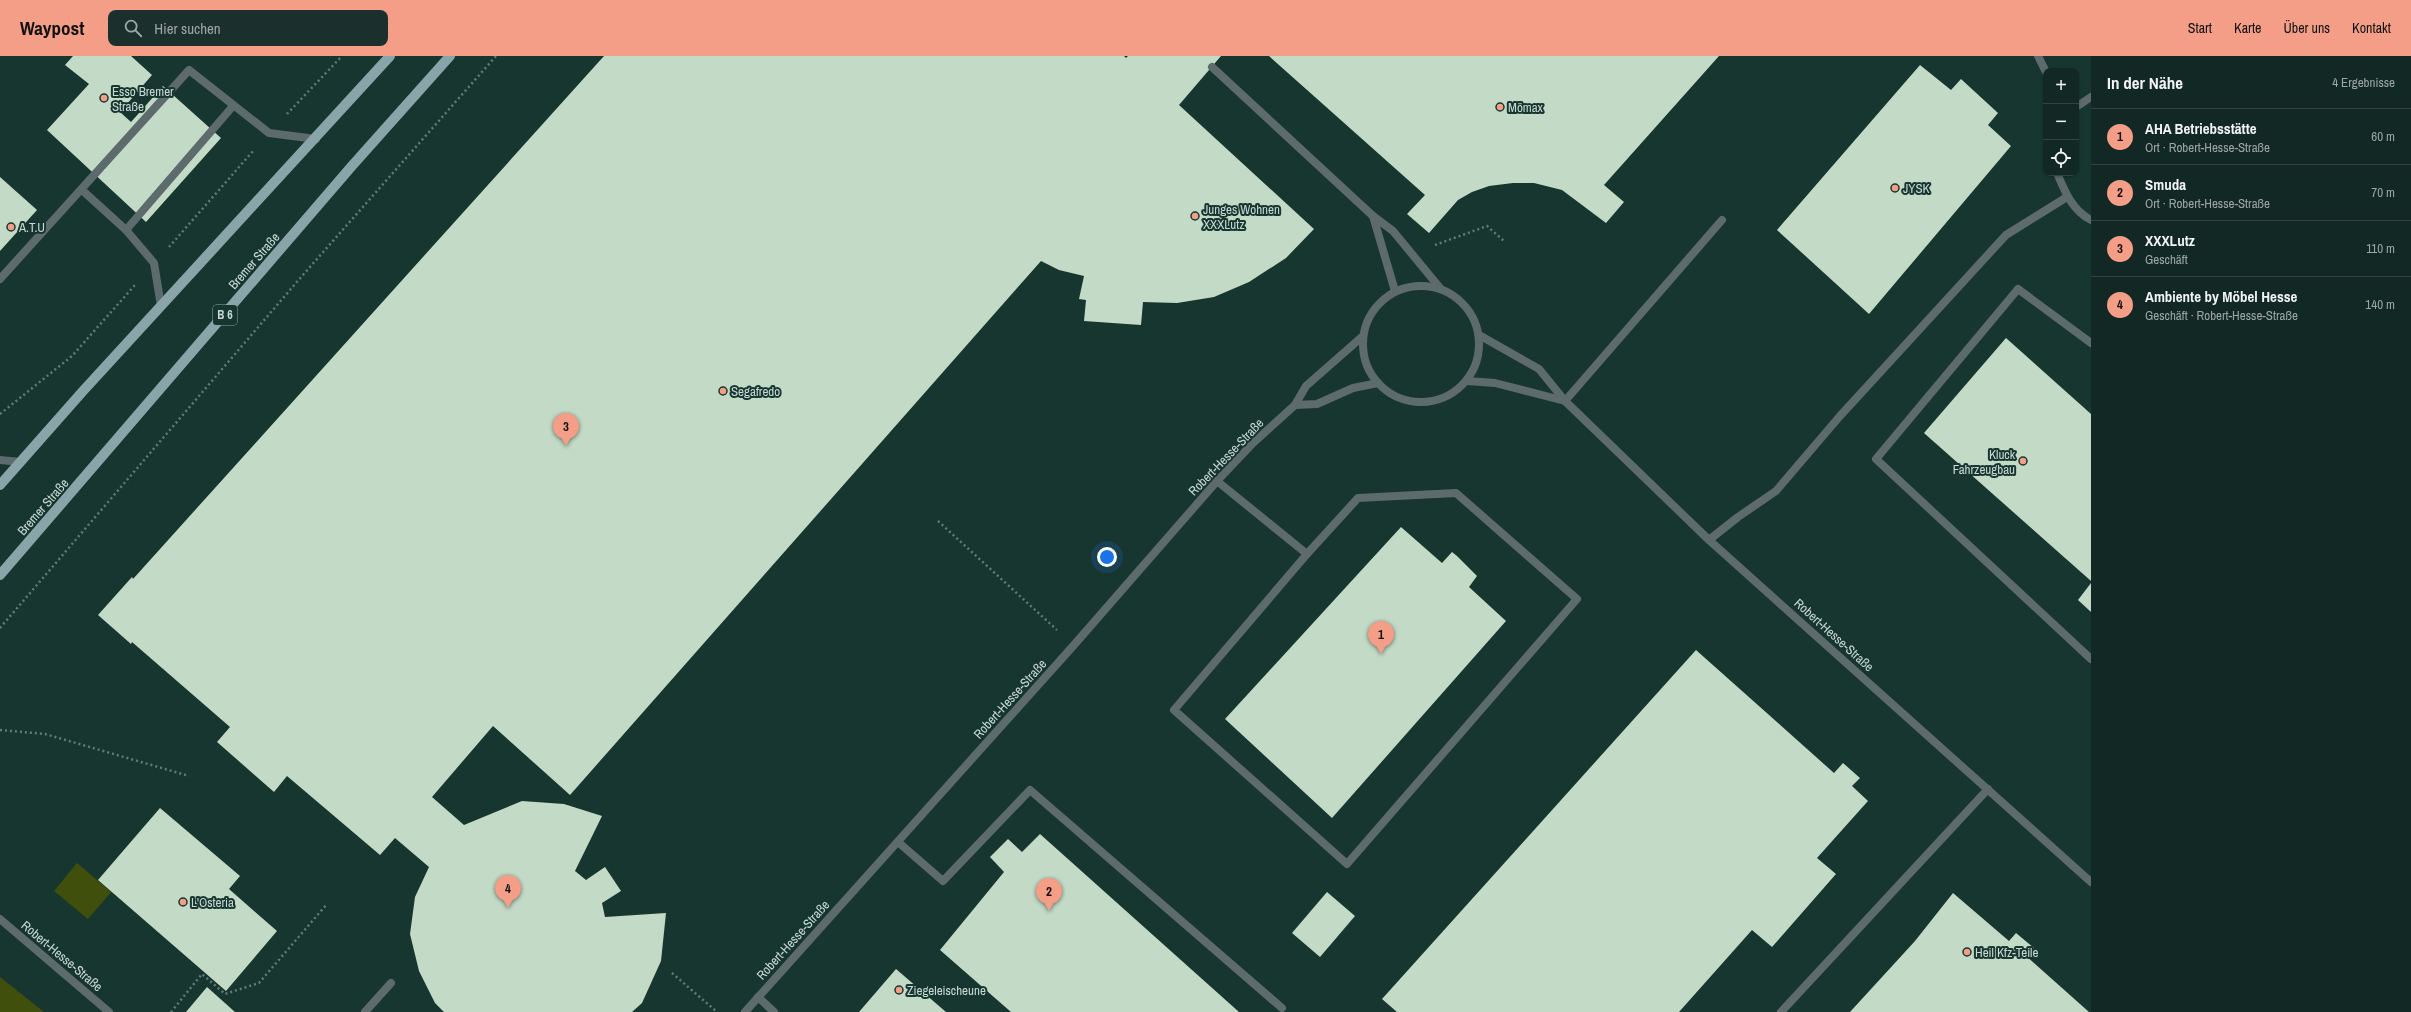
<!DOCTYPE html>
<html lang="de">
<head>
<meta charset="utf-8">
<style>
  body { margin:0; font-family:"Archivo Narrow",sans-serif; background:#1b302c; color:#f1f3f6 }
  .controls { position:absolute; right:12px; top:12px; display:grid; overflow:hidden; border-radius:8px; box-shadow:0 1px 3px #0004 }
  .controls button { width:36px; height:36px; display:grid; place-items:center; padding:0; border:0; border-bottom:1px solid #314441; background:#122824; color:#f1f3f6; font:20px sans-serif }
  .you { position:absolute; left:1107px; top:501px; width:14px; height:14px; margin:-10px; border:3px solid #fff; border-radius:50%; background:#1a73e8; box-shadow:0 0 0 6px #1a73e833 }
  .badge { display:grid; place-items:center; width:26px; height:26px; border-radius:50%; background:#f49e87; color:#111; font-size:13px; font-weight:700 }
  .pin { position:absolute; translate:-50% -33px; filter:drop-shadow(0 1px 2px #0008) }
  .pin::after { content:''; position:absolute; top:21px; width:14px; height:12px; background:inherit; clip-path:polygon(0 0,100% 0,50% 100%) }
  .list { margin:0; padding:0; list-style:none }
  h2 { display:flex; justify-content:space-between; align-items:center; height:52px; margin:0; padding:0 16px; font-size:17px }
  h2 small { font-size:13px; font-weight:400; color:#9ca6a6 }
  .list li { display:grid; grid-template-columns:26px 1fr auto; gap:12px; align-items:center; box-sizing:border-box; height:56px; padding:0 16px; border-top:1px solid #314441 }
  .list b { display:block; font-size:15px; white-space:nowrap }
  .list p { margin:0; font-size:13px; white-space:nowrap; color:#9ca6a6 }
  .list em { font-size:13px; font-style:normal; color:#9ca6a6 }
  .icon { flex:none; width:22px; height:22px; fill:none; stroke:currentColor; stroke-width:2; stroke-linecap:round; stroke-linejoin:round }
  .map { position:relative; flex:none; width:2091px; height:956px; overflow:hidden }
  header { display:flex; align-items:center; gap:24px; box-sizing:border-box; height:56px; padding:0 20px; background:#f49e87; color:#111 }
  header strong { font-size:19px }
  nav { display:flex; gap:22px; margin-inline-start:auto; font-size:14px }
  .search { width:280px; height:36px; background:#1b302c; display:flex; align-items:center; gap:10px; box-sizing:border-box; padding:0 14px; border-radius:8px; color:#9ca6a6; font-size:15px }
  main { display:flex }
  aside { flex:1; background:#122824 }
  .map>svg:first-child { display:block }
</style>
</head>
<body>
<header>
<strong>Waypost</strong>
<div class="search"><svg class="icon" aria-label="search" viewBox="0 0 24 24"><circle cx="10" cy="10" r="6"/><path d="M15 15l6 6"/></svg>Hier suchen</div>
<nav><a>Start</a><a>Karte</a><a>Über uns</a><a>Kontakt</a></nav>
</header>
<main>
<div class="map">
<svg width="2091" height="956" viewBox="0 0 2091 956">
  <rect width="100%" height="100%" fill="#183630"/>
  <g fill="#404f0b">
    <polygon points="77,807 111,836 88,863 54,835"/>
    <polygon points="0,921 44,956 0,956"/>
  </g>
  <g fill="#c2dac6">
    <polygon points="73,0 131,0 152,19 120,56 131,66 163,30 221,82 146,166 47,74 89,28 65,9"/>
    <polygon points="604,0 1124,0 1126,2 1128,0 1221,0 1179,49 1314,173 1286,202 1249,226 1214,241 1177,247 1143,246 1141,269 1084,265 1086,244 1079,243 1084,220 1059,214 1041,205 570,739 493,670 432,741 464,769 522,745 564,748 602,760 575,815 586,824 605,811 621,835 602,847 605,861 666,857 661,905 642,947 632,956 444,956 435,947 419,915 410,878 415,841 429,811 395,782 380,799 287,720 274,736 217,686 230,671 132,586 131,588 98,559 132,521 133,523"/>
    <polygon points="1269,0 1719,0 1604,129 1624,146 1606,167 1562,134 1534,127 1513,127 1489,130 1472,136 1458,144 1429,177 1407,158 1425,139"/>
    <polygon points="1920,9 1951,34 1961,23 1998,57 1988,69 2011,90 1869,258 1777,174"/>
    <polygon points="0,121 37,154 0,195"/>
    <polygon points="2006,282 2091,358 2091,525 1924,377"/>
    <polygon points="1401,471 1442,507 1452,496 1457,500 1477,520 1469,531 1506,565 1332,762 1225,663"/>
    <polygon points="2091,527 2091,556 2078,544"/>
    <polygon points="1696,594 1834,717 1843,707 1860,722 1852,730 1868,745 1817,802 1836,818 1772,891 1752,874 1679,956 1397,956 1382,943"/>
    <polygon points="160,752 240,820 229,833 277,875 226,935 98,824"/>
    <polygon points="1040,778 1239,956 1011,956 940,894 1004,816 990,801 1008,783 1022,796"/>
    <polygon points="1327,836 1355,860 1320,901 1292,877"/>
    <polygon points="1953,837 2009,885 2016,877 2034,892 2026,900 2089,956 1850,956 1915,885"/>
    <polygon points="896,913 946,956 859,956"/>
    <polygon points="207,931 235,956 186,956"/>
  </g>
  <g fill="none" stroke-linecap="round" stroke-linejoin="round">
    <g stroke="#627b76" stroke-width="2.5" stroke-dasharray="2 3" stroke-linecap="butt">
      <polyline points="287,58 342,0"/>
      <polyline points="1435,189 1487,170 1504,185"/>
      <polyline points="169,191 254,94"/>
      <polyline points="0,358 72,300 135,229"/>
      <polyline points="938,465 1057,574"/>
      <polyline points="0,572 302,220 496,0"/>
      <polyline points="0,674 45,678 189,720"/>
      <polyline points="672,917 717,956"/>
      <polyline points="171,956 202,918 225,938 259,927 327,848"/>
    </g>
    <g stroke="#5d6b6d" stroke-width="8">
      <polyline points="2038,0 2046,16"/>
      <polyline points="1212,11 1373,160 1393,175 1440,232"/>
      <polyline points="82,134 126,174 154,207 161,250"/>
      <polyline points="1373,160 1395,235"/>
      <polyline points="126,174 233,50"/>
      <polyline points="0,223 189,14 269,77 316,83"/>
      <polyline points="2091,287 2018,233 1876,403 2091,603"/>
      <polyline points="1565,345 1722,164"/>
      <polyline points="0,404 21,406"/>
      <polyline points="1217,425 1307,498"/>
      <polygon points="1456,437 1577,543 1347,808 1174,654 1307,498 1358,442"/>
      <polyline points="898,786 943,825 1030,734 1282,952"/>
      <polyline points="758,941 774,956"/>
      <polyline points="365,956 391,927"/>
      <polyline points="1781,956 1988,733"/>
    </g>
    <g stroke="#5d6b6d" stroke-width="8">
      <polyline points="2076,51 2091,41"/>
      <path d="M 2057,117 C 2065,136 2072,154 2091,164"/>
      <circle cx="1421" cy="288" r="58"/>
      <polyline points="1479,279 1539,313 1565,345 1709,484 2091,826"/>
      <polyline points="1467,325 1495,327 1565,345"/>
      <polyline points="1295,349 1317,348 1353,332 1378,327"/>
      <polyline points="1709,484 1738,461 1776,435 1840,360 2006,179 2067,141"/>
      <polyline points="0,863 109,956"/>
      <polyline points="745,956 1074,589 1217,425 1253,387 1295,349 1306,330 1363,280"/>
    </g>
    <g stroke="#89a5a9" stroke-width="10">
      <polyline points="0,429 83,335 390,0"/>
      <polyline points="0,519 351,111 450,0"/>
    </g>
  </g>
  <g fill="#f49e87" stroke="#183630" stroke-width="1.5">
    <circle cx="104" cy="42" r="4"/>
    <circle cx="1500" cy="51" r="4"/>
    <circle cx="1895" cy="132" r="4"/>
    <circle cx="1195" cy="160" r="4"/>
    <circle cx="11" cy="171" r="4"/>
    <circle cx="723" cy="335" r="4"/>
    <circle cx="2023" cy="405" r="4"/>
    <circle cx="183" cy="846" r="4"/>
    <circle cx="1967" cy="896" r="4"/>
    <circle cx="899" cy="934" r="4"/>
  </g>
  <g text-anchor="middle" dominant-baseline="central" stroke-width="4" stroke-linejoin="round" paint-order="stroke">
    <rect fill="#183630" stroke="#93a8a4" stroke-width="1" x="213" y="249" width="24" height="20" rx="3"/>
    <g font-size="12" font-weight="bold" fill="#c8d9d5">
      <text x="225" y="259">B 6</text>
    </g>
    <g font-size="13" fill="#c8d9d5" stroke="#183630" text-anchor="start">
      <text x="112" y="35">Esso Bremer<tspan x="112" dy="15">Straße</tspan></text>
      <text x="1508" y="51">Mömax</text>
      <text x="1903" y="132">JYSK</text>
      <text x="1203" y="153">Junges Wohnen<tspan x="1203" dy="15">XXXLutz</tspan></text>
      <text x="19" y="171">A.T.U</text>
      <text x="731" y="335">Segafredo</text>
      <text x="2015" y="398" text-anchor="end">Kluck<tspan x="2015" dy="15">Fahrzeugbau</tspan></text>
      <text x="191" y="846">L'Osteria</text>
      <text x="1975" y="896">Heil Kfz-Teile</text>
      <text x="907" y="934">Ziegeleischeune</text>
    </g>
    <g font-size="13" fill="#c8d9d5" stroke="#183630">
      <text transform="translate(254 205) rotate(-49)">Bremer Straße</text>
      <text transform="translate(1226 401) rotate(-46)">Robert-Hesse-Straße</text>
      <text transform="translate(43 451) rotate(-49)">Bremer Straße</text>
      <text transform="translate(1834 579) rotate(42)">Robert-Hesse-Straße</text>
      <text transform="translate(1010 643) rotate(-48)">Robert-Hesse-Straße</text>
      <text transform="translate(793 884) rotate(-48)">Robert-Hesse-Straße</text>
      <text transform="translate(62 900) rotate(40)">Robert-Hesse-Straße</text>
    </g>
  </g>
</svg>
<div class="controls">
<button>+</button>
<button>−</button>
<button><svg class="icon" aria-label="locate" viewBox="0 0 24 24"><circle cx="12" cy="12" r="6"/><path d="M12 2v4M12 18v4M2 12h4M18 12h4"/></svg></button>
</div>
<div class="you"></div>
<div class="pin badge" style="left:1381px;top:598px">1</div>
<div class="pin badge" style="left:1049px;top:855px">2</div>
<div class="pin badge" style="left:566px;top:390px">3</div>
<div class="pin badge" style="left:508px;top:852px">4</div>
</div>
<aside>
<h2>In der Nähe<small>4 Ergebnisse</small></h2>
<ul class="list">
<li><span class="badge">1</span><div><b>AHA Betriebsstätte</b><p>Ort · Robert-Hesse-Straße</p></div><em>60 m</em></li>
<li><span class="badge">2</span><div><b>Smuda</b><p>Ort · Robert-Hesse-Straße</p></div><em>70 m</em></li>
<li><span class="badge">3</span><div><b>XXXLutz</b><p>Geschäft</p></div><em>110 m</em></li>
<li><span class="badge">4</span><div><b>Ambiente by Möbel Hesse</b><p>Geschäft · Robert-Hesse-Straße</p></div><em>140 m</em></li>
</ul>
</aside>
</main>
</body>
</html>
